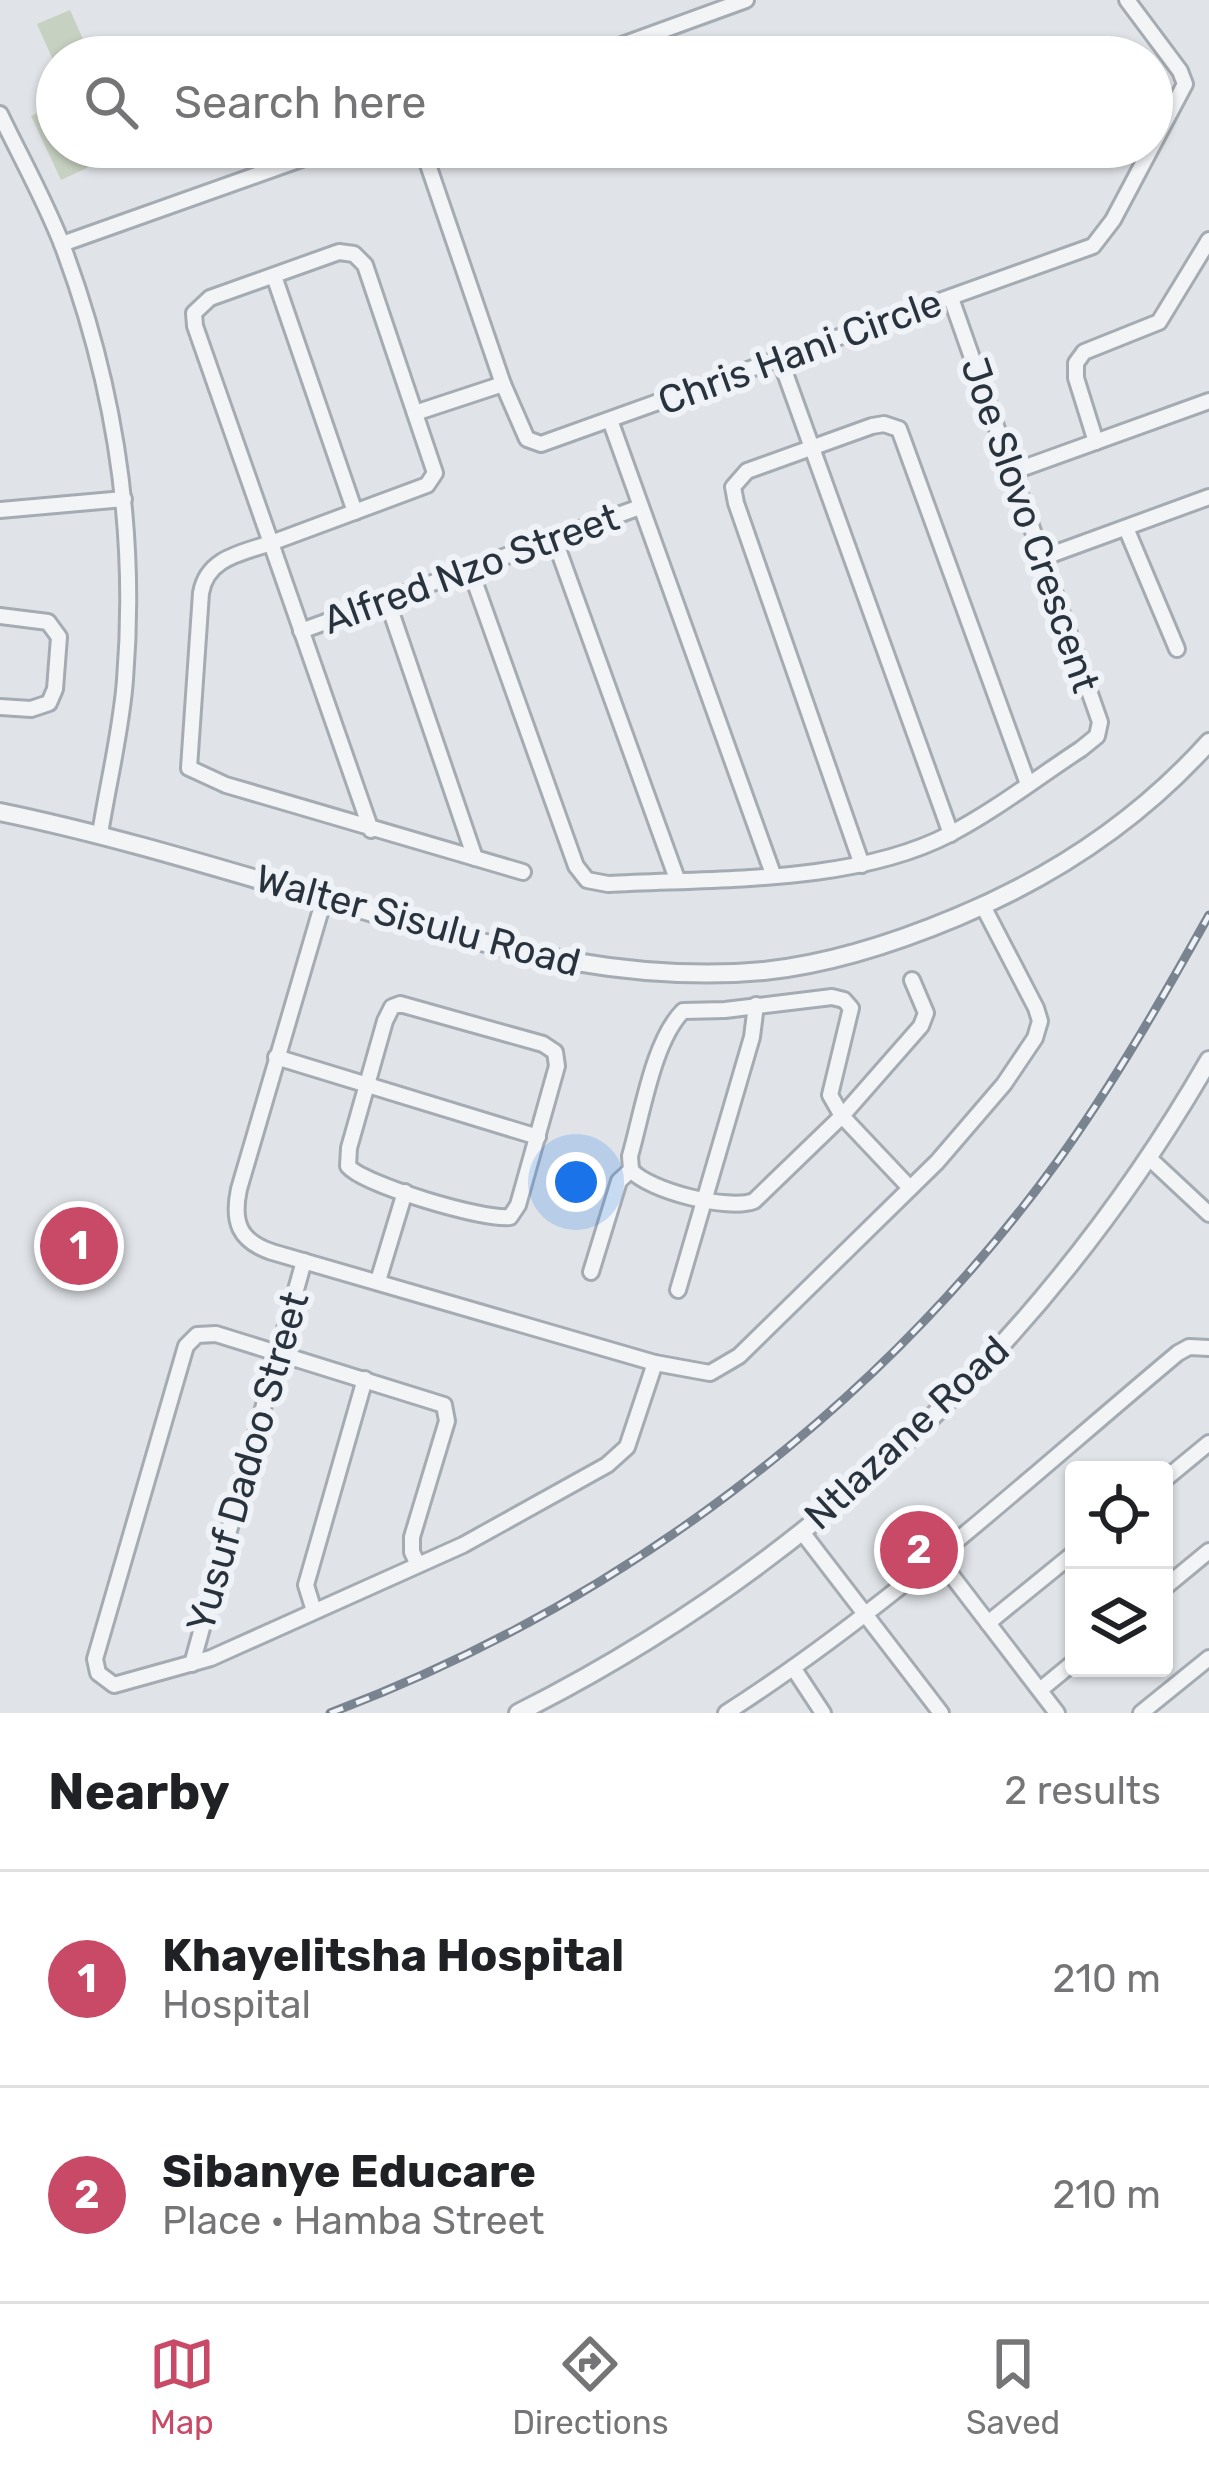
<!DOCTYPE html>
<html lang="en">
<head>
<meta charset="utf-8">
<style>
  body { margin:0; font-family:Rubik,sans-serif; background:#f6f6f6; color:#202124 }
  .controls { position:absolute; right:36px; bottom:36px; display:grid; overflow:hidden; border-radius:12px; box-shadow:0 3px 9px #0004 }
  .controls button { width:108px; height:108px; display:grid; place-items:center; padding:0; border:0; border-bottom:3px solid #e0e0e0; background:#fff; color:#202124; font:60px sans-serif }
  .you { position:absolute; left:576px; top:1182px; width:42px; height:42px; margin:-30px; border:9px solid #fff; border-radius:50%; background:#1a73e8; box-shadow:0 0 0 18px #1a73e833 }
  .badge { display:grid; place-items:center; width:78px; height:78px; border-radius:50%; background:#c84a67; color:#fff; font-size:39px; font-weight:700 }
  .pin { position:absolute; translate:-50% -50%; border:6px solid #fff; box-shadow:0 3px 12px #0006 }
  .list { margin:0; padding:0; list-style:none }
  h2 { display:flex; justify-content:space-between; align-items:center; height:156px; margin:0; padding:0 48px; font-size:51px }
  h2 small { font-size:39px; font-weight:400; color:#757577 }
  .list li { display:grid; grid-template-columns:78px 1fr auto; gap:36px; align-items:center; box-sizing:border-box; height:216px; padding:0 48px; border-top:3px solid #e0e0e0 }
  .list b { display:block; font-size:45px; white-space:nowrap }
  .list p { margin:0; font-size:39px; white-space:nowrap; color:#757577 }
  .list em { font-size:39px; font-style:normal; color:#757577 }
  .icon { flex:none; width:66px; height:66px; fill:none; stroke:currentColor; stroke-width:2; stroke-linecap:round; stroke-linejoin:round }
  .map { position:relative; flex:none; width:1209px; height:1713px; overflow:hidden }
  .search { position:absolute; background:#fff; box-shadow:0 3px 9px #0004; left:36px; right:36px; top:36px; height:132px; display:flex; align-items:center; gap:30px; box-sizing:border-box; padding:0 42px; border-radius:66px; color:#757577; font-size:45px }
  .sheet { height:588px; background:#fff }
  nav { display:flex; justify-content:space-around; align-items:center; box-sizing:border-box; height:168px; border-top:3px solid #e0e0e0; background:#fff; font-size:33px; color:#757577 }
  nav a { display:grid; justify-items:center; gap:6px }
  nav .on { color:#c84a67 }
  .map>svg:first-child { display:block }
</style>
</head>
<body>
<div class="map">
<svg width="1209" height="1713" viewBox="0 0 1209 1713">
  <rect width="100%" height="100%" fill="#e0e4e8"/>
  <g fill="#c7d1c1">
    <polygon points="70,10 91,57 57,57 57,69 37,24"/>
    <polygon points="57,103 57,147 85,147 93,165 61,180 31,116"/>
  </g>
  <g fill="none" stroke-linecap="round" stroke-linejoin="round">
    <defs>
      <g id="minor">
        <polyline points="589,57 746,0"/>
        <path d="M 0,114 C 21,158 46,202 63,247 C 115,386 137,532 125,680 C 121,732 108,783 100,834"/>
        <polyline points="422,147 503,384 527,439 541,444 1093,246 1113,220 1185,84 1180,71 1127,0"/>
        <polyline points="62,244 335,147"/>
        <polygon points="339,252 354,254 365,265 435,473 427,485 271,543 195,326 194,313 210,298"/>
        <polyline points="274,276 355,512"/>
        <polyline points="780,359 951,834"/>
        <polyline points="415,413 503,384"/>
        <polyline points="610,420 773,874"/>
        <polyline points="1096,442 1076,378 1076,363 1084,352 1159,322 1209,240"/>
        <polyline points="1012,472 1209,401"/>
        <polyline points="0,510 124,499"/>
        <polyline points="1126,528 1177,649"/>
        <polyline points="554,538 677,879"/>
        <polyline points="1042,558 1209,497"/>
        <path d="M 470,569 L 576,866 L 587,880 L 608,884 C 715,878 854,884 950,834 C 996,810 1038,777 1081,749 L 1097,736 L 1100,722 L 951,298"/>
        <polyline points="387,600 475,858"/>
        <polyline points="0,616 48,622 59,637 55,689 49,703 31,709 0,707"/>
        <polyline points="301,631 640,507"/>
        <path d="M 371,830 L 271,543 C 241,553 207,558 201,593 L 189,768 L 226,785 L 523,872"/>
        <polyline points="862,865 736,503 733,487 747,471 872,426 884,424 899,429 1028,784"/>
        <path d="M 324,899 L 239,1189 C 232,1222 239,1241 272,1252 L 655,1363 L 710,1373 L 739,1356 L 937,1162 L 1004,1084 L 1035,1038 L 1040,1021 L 1036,1008 L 983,906"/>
        <path d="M 400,1004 L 543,1044 L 555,1052 L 557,1066 L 518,1205 L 510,1217 C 486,1221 364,1185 348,1166 L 349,1148 L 385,1021 L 392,1007 Z"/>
        <polyline points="276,1057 538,1137"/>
        <polyline points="1148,1157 1209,1214"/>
        <path d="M 631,1170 C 649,1191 729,1211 754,1201 L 842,1116 L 921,1026 L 926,1013 L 912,980"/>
        <path d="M 591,1272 L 619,1181 L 631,1170 L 630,1156 C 642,1115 653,1041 683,1011 L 725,1010 L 832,997 L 844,1000 L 851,1008 L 830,1095 L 842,1116 L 910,1188"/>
        <polyline points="378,1281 405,1192"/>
        <polyline points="678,1290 752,1037 756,1005"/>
        <polyline points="1164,1480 1209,1443"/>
        <polyline points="802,1532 941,1713"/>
        <polyline points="936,1555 1057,1713"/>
        <polyline points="418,1565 412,1552 412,1537 447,1421 444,1405 216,1334 197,1335 186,1346 95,1659 98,1673 114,1685 211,1658 463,1545 607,1465 627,1447 655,1363"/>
        <polyline points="1164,1588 1209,1551"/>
        <polyline points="314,1611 306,1585 365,1379"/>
        <polyline points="988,1623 1074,1553"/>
        <polyline points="192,1664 304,1261"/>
        <polyline points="794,1669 823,1713"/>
        <polyline points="1040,1690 1074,1662"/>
        <path d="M 726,1713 C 888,1609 1031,1476 1178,1353 L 1189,1347 L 1209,1348"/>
        <polyline points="1141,1713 1209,1658"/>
      </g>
      <g id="tertiary">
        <path d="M 0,812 C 131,839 259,881 387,917 C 513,952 633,983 764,971 C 831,964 895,943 957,917 C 1053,877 1140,819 1209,742"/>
        <path d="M 518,1713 C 806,1568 1048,1340 1209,1060"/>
      </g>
    </defs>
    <use href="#minor" stroke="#a5abb2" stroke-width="20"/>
    <use href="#tertiary" stroke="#a5abb2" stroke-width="22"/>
    <use href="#minor" stroke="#f2f4f6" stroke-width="14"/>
    <use href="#tertiary" stroke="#f2f4f6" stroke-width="16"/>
    <defs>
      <path id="rail" d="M 330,1713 C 618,1605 876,1411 1057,1162 C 1114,1083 1162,999 1209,915"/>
    </defs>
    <use href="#rail" stroke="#7a8491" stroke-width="9"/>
    <use href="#rail" stroke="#eff2f6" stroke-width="4.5" stroke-dasharray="14" stroke-linecap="butt"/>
  </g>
  <g text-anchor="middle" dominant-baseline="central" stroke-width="12" stroke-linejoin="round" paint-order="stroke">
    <g font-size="39" fill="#29333e" stroke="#eff2f6">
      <text transform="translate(800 352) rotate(-20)">Chris Hani Circle</text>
      <text transform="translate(1030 525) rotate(71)">Joe Slovo Crescent</text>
      <text transform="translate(471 569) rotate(-20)">Alfred Nzo Street</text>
      <text transform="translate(418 921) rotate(15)">Walter Sisulu Road</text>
      <text transform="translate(907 1433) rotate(-43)">Ntlazane Road</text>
      <text transform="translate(248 1462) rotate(-74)">Yusuf Dadoo Street</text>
    </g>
  </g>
</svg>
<div class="controls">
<button><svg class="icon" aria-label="locate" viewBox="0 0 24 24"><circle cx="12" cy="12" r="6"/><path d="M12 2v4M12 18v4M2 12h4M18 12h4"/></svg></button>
<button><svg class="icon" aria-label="layers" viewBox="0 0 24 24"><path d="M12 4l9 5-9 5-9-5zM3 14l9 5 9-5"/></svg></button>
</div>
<div class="you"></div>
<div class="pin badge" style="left:79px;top:1246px">1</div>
<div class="pin badge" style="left:919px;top:1550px">2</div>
<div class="search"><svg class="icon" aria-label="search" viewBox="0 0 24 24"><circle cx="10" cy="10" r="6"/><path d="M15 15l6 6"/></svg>Search here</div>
</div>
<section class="sheet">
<h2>Nearby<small>2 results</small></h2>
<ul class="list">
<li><span class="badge">1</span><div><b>Khayelitsha Hospital</b><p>Hospital</p></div><em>210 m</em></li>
<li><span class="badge">2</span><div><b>Sibanye Educare</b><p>Place · Hamba Street</p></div><em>210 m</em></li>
</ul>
</section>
<nav>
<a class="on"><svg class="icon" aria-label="map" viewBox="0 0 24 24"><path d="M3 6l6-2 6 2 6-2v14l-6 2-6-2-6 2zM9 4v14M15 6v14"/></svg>Map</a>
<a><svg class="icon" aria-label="directions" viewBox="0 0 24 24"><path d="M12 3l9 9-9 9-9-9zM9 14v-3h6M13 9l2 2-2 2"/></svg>Directions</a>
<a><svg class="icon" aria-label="saved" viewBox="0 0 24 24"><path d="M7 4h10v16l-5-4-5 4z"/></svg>Saved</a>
</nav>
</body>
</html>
